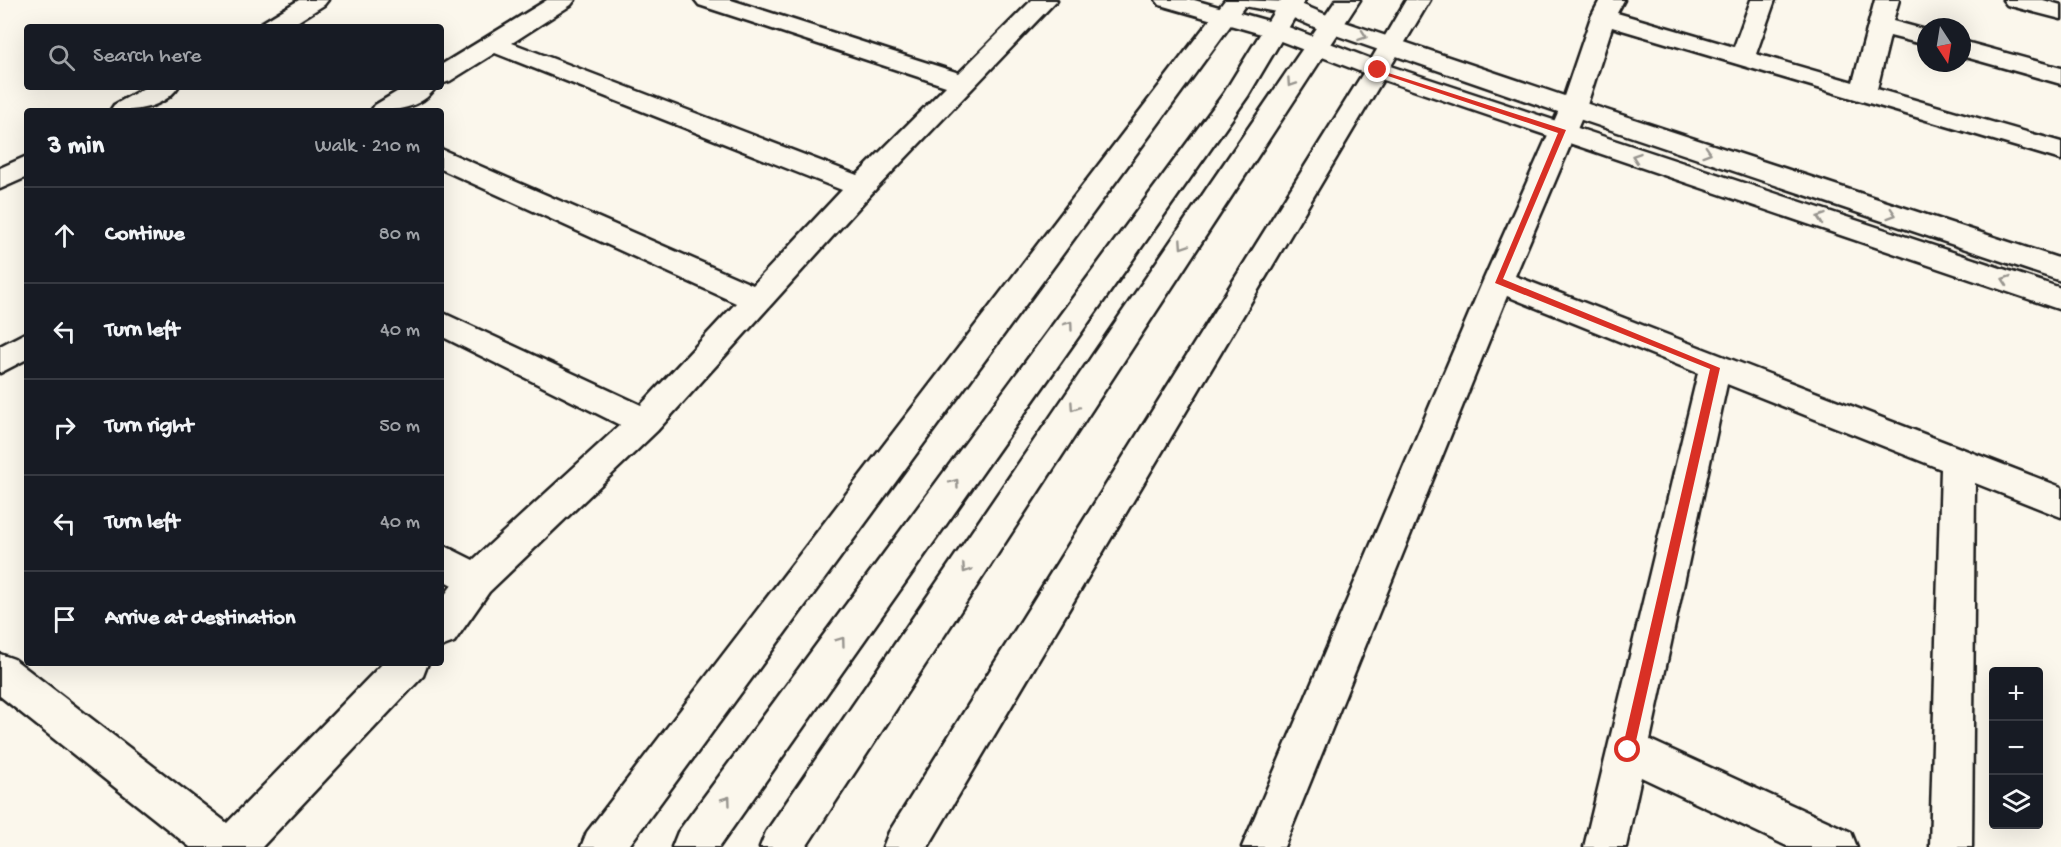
<!DOCTYPE html>
<html lang="en">
<head>
<meta charset="utf-8">
<style>
  body { margin:0; font-family:"Gochi Hand",sans-serif; background:#242831; color:#f1f3f6 }
  .controls { position:absolute; right:18px; bottom:18px; display:grid; overflow:hidden; border-radius:6px; box-shadow:0 6px 24px #0002 }
  .controls button { width:54px; height:54px; display:grid; place-items:center; padding:0; border:0; border-bottom:2px solid #363941; background:#171b24; color:#f1f3f6; font:30px sans-serif }
  .compass { position:absolute; left:1917px; top:18px; width:54px; height:54px; border-radius:50%; background:#171b24; box-shadow:0 6px 24px #0002; rotate:168deg }
  .stop { position:absolute; width:18px; height:18px; margin:-14px; border:4px solid #d93025; border-radius:50%; background:#fff }
  .stop.end { background:#d93025; border-color:#fff; box-shadow:0 2px 6px #0008 }
  .list { margin:0; padding:0; list-style:none }
  h2 { display:flex; justify-content:space-between; align-items:center; height:78px; margin:0; padding:0 24px; font-size:26px }
  h2 small { font-size:20px; font-weight:400; color:#9ea1a6 }
  .list li { display:grid; grid-template-columns:39px 1fr auto; gap:18px; align-items:center; box-sizing:border-box; height:96px; padding:0 24px; border-top:2px solid #363941 }
  .list b { display:block; font-size:22px; white-space:nowrap }
  .list em { font-size:20px; font-style:normal; color:#9ea1a6 }
  .icon { flex:none; width:33px; height:33px; fill:none; stroke:currentColor; stroke-width:2; stroke-linecap:round; stroke-linejoin:round }
  .map { position:relative; flex:none; width:2061px; height:847px; overflow:hidden }
  .search { position:absolute; background:#171b24; box-shadow:0 6px 24px #0002; left:24px; top:24px; width:420px; height:66px; display:flex; align-items:center; gap:15px; box-sizing:border-box; padding:0 21px; border-radius:6px; color:#9ea1a6; font-size:22px }
  .panel { position:absolute; background:#171b24; box-shadow:0 6px 24px #0002; left:24px; top:108px; width:420px; height:558px; border-radius:6px }
  .map>svg:first-child { display:block }
</style>
</head>
<body>
<div class="map">
<svg width="2061" height="847" viewBox="0 0 2061 847">
  <rect width="100%" height="100%" fill="#fbf7ec"/>
  <filter id="ink" filterUnits="userSpaceOnUse"><feTurbulence type="fractalNoise" baseFrequency=".0167" numOctaves="2"/><feDisplacementMap in="SourceGraphic" scale="12" xChannelSelector="R" yChannelSelector="G"/><feConvolveMatrix kernelMatrix="1 2 1 2 8 2 1 2 1" color-interpolation-filters="sRGB"/></filter>
  <g filter="url(#ink)">
    <g fill="none" stroke-linecap="round" stroke-linejoin="round">
      <defs>
        <g id="minor">
          <polygon points="299,0 328,0 324,5 289,27 260,27 263,22"/>
          <polygon points="547,0 575,0 571,5 512,43 857,175 946,86 699,5 695,0 731,0 959,73 1032,0 1057,0 871,194 657,431 489,592 454,642 441,647 441,600 452,585 441,579 441,544 473,560 620,425 441,336 441,312 641,405 736,303 441,169 441,149 753,285 842,190 495,53 450,81 441,84 441,65"/>
          <polygon points="1225,0 1249,0 628,847 581,847 587,832"/>
          <polygon points="1281,0 1305,0 1248,96 719,847 672,847 678,832 1224,93"/>
          <polygon points="1336,0 1360,0 806,847 760,847 766,832"/>
          <polygon points="1406,0 1430,0 928,847 883,847 889,832 1365,70"/>
          <polygon points="1600,0 1624,0 1617,13 1734,47 1751,0 1775,0 1756,54 1853,82 1875,0 1899,0 1893,21 1926,30 1926,45 1890,36 1877,89 2061,142 2061,160 1612,27 1586,108 1515,276 2061,487 2061,517 1975,483 1972,847 1930,847 1941,469 1727,384 1650,740 1851,832 1857,847 1789,847 1641,777 1626,847 1584,847 1698,373 1507,296 1284,847 1242,847 1483,281 1560,108 1591,17"/>
          <polygon points="2003,0 2043,0 2061,5 2061,19 2007,5"/>
          <polygon points="1962,41 2061,68 2061,84 1962,56"/>
          <path d="M 146,87 L 178,87 C 163,109 134,111 110,111 L 114,105 Z"/>
          <path d="M 405,87 L 436,87 C 421,109 395,111 371,111 L 375,105 Z"/>
          <polygon points="27,156 27,177 0,189 0,168"/>
          <polygon points="27,332 27,359 0,373 0,346"/>
          <polygon points="0,654 14,659 227,823 383,663 428,663 423,676 262,847 190,847 0,696"/>
        </g>
        <g id="tertiary">
          <polygon points="1156,0 1194,0 1283,25 1387,65 2061,288 2061,310 1369,75 1265,35 1160,5"/>
          <polygon points="1235,0 1296,2 1339,20 1582,102 2061,259 2061,281 1564,114 1321,30 1282,13 1239,5"/>
        </g>
      </defs>
      <use href="#minor" stroke="#1c1c1c" stroke-width="5"/>
      <use href="#tertiary" stroke="#1c1c1c" stroke-width="5"/>
      <use href="#minor" fill="#fbf7ec" fill-rule="evenodd"/>
      <use href="#tertiary" fill="#fbf7ec" fill-rule="evenodd"/>
    </g>
    <defs><path id="oneway-chevron" d="M-2-3.5L2.5 0L-2 3.5" fill="none" stroke-width="1.6" stroke-linecap="round" stroke-linejoin="round" transform="scale(1.5)"/></defs>
    <g stroke="#97948e">
      <use href="#oneway-chevron" transform="translate(1363 36) rotate(19)"/>
      <use href="#oneway-chevron" transform="translate(1291 83) rotate(124)"/>
      <use href="#oneway-chevron" transform="translate(1707 152) rotate(18)"/>
      <use href="#oneway-chevron" transform="translate(1636 157) rotate(-161)"/>
      <use href="#oneway-chevron" transform="translate(1892 214) rotate(18)"/>
      <use href="#oneway-chevron" transform="translate(1821 218) rotate(-161)"/>
      <use href="#oneway-chevron" transform="translate(1183 245) rotate(124)"/>
      <use href="#oneway-chevron" transform="translate(2006 280) rotate(-161)"/>
      <use href="#oneway-chevron" transform="translate(1069 325) rotate(-54)"/>
      <use href="#oneway-chevron" transform="translate(1074 407) rotate(124)"/>
      <use href="#oneway-chevron" transform="translate(955 483) rotate(-54)"/>
      <use href="#oneway-chevron" transform="translate(966 569) rotate(124)"/>
      <use href="#oneway-chevron" transform="translate(841 641) rotate(-54)"/>
      <use href="#oneway-chevron" transform="translate(727 800) rotate(-54)"/>
    </g>
  </g>
  <polygon fill="#d93025" points="1376,69 1566,130 1503,279 1720,368 1634,750 1628,756 1622,750 1710,369 1495,283 1558,133 1376,72"/>
</svg>
<div class="controls">
<button>+</button>
<button>−</button>
<button><svg class="icon" aria-label="layers" viewBox="0 0 24 24"><path d="M12 4l9 5-9 5-9-5zM3 14l9 5 9-5"/></svg></button>
</div>
<svg class="compass" viewBox="-18 -18 36 36"><path d="M0-13l5 13h-10z" fill="#e53935"/><path d="M0 13l5-13h-10z" fill="#9ea1a6"/></svg>
<div class="stop" style="left:1628px;top:750px"></div>
<div class="stop end" style="left:1378px;top:70px"></div>
<div class="search"><svg class="icon" aria-label="search" viewBox="0 0 24 24"><circle cx="10" cy="10" r="6"/><path d="M15 15l6 6"/></svg>Search here</div>
<section class="panel">
<h2>3 min<small>Walk · 210 m</small></h2>
<ul class="list">
<li><svg class="icon" aria-label="ahead" viewBox="0 0 24 24"><path d="M12 20V5M6 11l6-6 6 6"/></svg><div><b>Continue</b></div><em>80 m</em></li>
<li><svg class="icon" aria-label="left" viewBox="0 0 24 24"><path d="M17 20v-9H6M10 6l-5 5 5 5"/></svg><div><b>Turn left</b></div><em>40 m</em></li>
<li><svg class="icon" aria-label="right" viewBox="0 0 24 24"><path d="M7 20v-9h11M14 6l5 5-5 5"/></svg><div><b>Turn right</b></div><em>50 m</em></li>
<li><svg class="icon" aria-label="left" viewBox="0 0 24 24"><path d="M17 20v-9H6M10 6l-5 5 5 5"/></svg><div><b>Turn left</b></div><em>40 m</em></li>
<li><svg class="icon" aria-label="arrive" viewBox="0 0 24 24"><path d="M6 21V4h12l-3 4 3 4H6"/></svg><div><b>Arrive at destination</b></div></li>
</ul>
</section>
</div>
</body>
</html>
